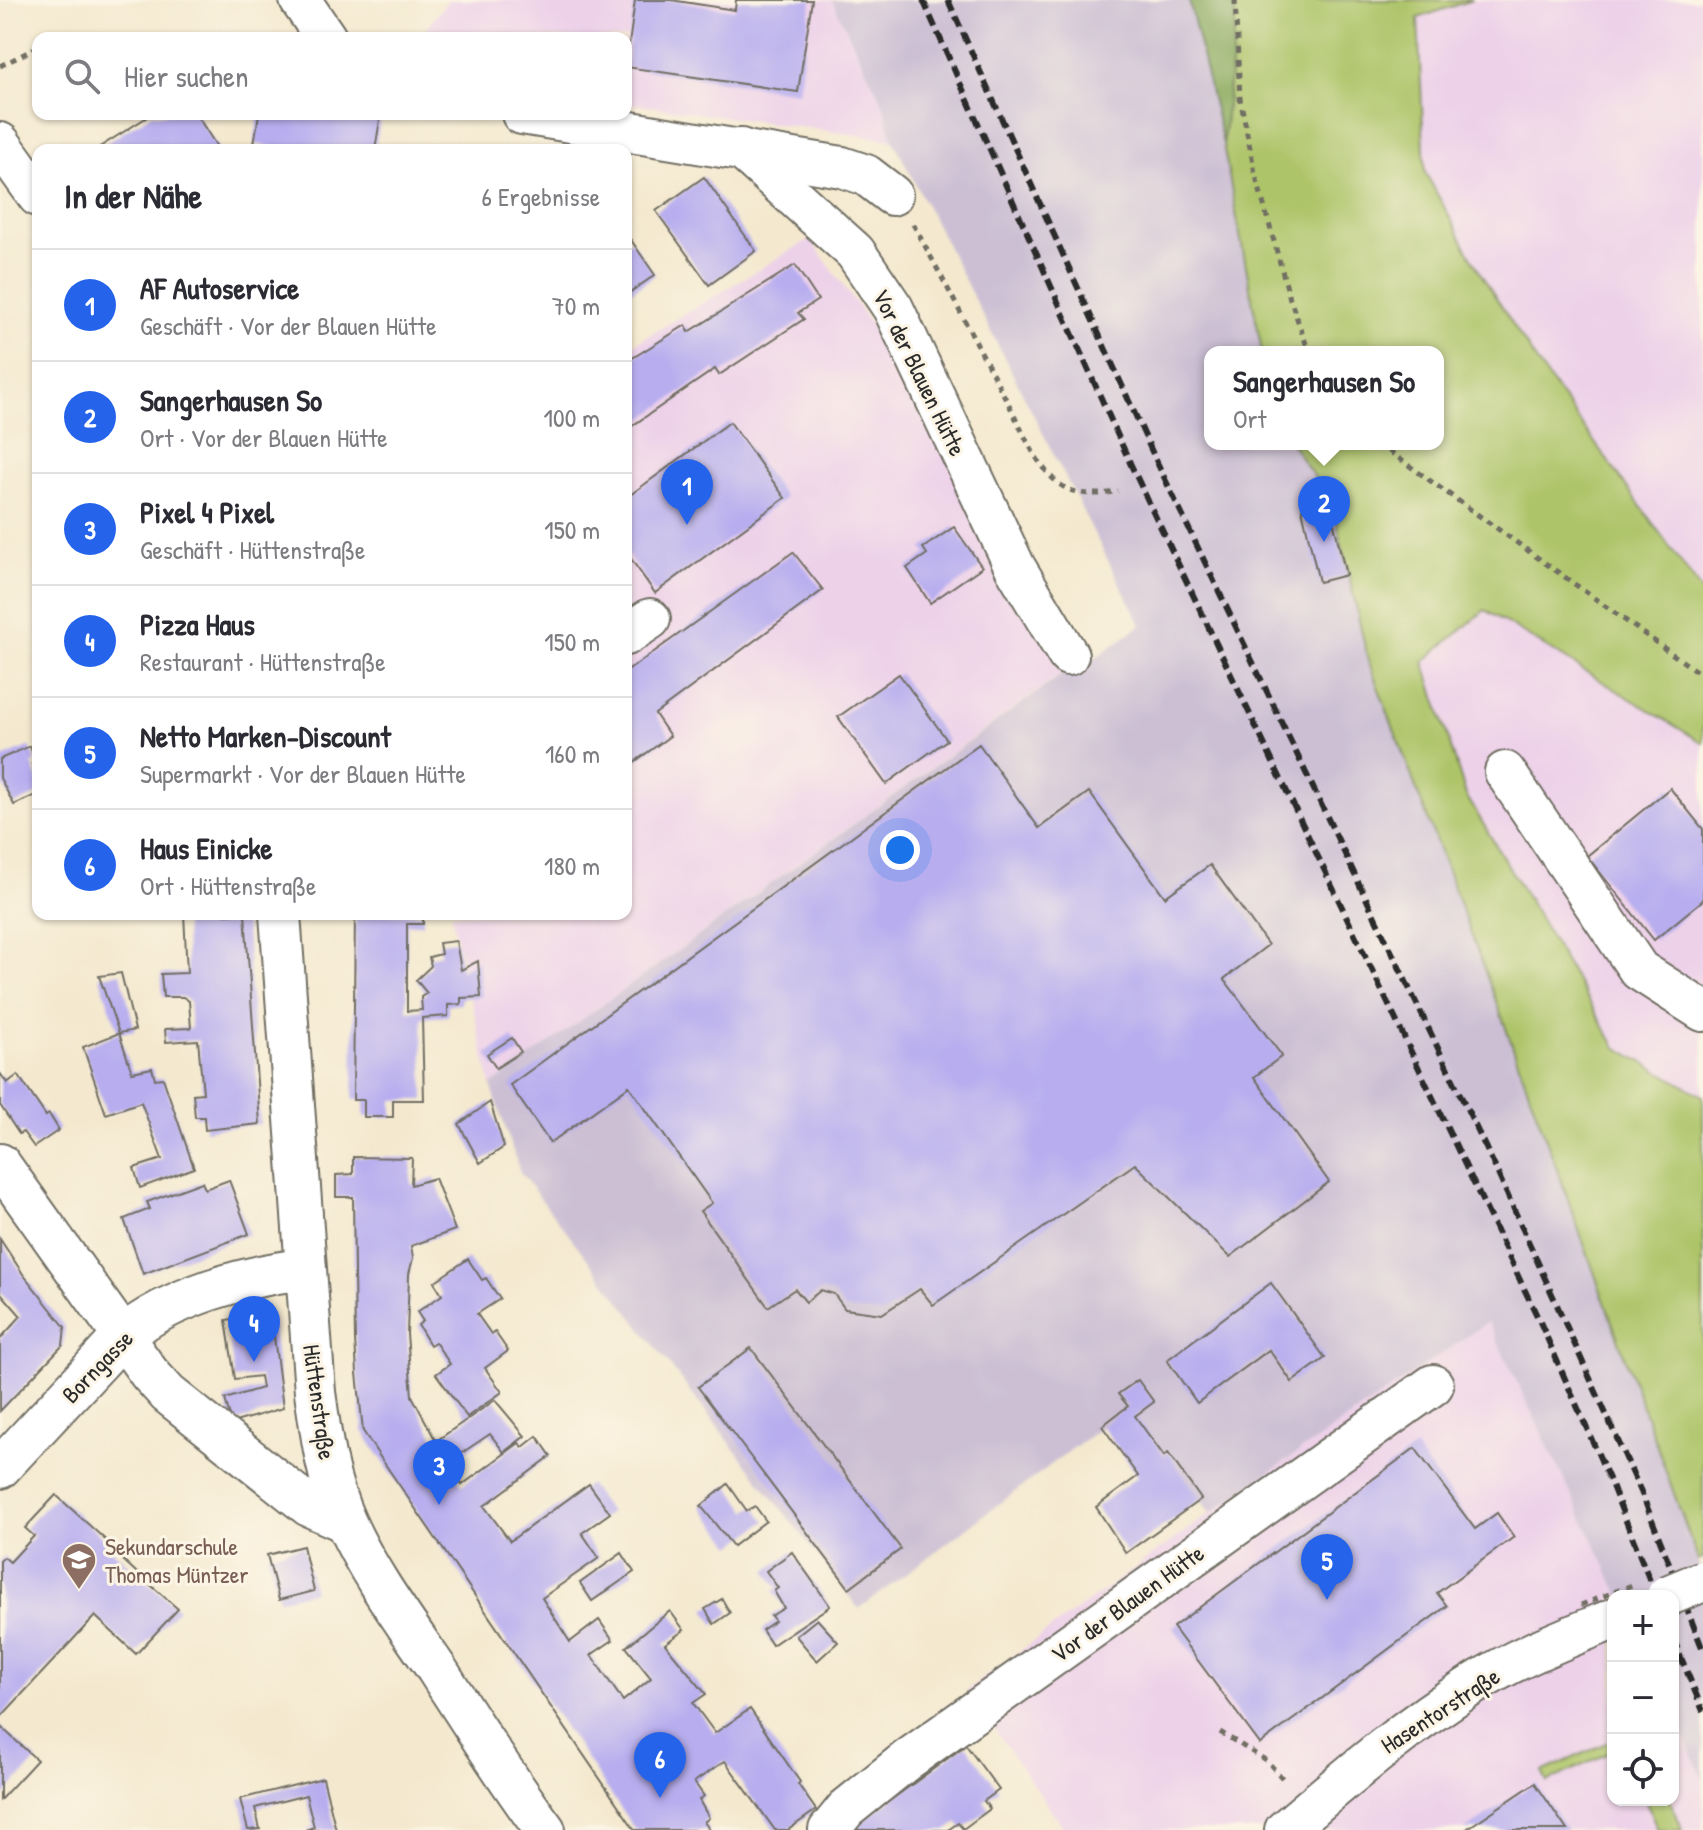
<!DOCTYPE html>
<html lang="de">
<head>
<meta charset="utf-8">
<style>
  body { margin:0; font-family:"Patrick Hand",sans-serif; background:#f2f2f3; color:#2b2b33 }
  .controls { position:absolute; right:24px; bottom:24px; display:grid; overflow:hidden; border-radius:16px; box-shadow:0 2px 6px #0004 }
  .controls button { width:72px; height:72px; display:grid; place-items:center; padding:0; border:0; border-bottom:2px solid #e1e1e2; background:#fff; color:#2b2b33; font:40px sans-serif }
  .you { position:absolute; left:900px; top:850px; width:28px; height:28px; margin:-20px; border:6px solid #fff; border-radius:50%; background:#1a73e8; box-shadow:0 0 0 12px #1a73e833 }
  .badge { display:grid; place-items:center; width:52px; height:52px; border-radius:50%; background:#2563eb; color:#fff; font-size:26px; font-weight:700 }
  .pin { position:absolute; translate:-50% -66px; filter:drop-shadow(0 2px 4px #0008) }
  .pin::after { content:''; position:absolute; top:42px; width:28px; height:24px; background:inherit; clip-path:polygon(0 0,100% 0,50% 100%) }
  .popup { position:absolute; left:1204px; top:346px; width:240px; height:104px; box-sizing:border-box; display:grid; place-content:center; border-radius:16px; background:#fff; filter:drop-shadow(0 2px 6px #0005); font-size:26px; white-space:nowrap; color:#7c7c81 }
  .popup b { font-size:30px; color:#2b2b33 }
  .popup::after { content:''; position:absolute; left:50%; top:100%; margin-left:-16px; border:16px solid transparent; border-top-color:#fff }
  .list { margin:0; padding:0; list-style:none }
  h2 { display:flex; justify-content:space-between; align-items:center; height:104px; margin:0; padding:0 32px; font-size:34px }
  h2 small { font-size:26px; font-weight:400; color:#7c7c81 }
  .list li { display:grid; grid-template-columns:52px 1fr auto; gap:24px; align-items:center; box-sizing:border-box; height:112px; padding:0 32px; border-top:2px solid #e1e1e2 }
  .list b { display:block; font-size:30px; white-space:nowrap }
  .list p { margin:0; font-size:26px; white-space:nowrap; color:#7c7c81 }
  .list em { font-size:26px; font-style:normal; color:#7c7c81 }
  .icon { flex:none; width:44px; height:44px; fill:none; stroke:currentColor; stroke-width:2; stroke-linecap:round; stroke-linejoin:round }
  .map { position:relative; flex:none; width:1703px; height:1830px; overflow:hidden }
  .search { position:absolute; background:#fff; box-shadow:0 2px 6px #0004; left:32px; top:32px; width:600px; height:88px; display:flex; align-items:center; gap:20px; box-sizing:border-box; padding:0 28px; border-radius:16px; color:#7c7c81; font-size:30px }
  .panel { position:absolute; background:#fff; box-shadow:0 2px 6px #0004; left:32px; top:144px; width:600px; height:776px; border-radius:16px }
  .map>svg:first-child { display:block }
</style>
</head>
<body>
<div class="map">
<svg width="1703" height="1830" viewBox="0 0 1703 1830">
  <rect width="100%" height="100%" fill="#fcf5e5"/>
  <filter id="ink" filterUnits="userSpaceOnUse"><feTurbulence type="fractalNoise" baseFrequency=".0125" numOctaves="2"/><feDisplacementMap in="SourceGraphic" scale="16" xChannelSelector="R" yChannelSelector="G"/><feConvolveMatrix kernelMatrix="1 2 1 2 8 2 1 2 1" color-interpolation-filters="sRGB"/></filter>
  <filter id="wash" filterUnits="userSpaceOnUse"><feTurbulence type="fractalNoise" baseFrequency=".006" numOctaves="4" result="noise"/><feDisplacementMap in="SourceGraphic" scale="32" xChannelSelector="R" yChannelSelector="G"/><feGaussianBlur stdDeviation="1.8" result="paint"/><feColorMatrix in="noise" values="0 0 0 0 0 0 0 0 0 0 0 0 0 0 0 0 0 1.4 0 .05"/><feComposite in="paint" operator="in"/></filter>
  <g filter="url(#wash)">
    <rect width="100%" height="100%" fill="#f4e9cf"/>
    <g fill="#edd1e9">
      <polygon points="448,0 832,0 884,106 893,140 626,103 626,38 419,38"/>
      <polygon points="1472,0 1703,0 1703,593 1539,365 1479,271 1425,171 1418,18"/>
      <polygon points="810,239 877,333 1064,672 491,1085 451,914 626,914 626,349"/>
      <polygon points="1485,610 1703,743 1703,1096 1616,1047 1466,795 1424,661"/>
      <polygon points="1488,1322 1620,1596 1613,1596 1613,1800 1673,1800 1673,1710 1703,1780 1703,1830 1065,1830 967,1690 1210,1513"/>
    </g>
    <polygon fill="#ccbfd4" points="832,0 1189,0 1223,144 1262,352 1210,352 1210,444 1292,444 1333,505 1368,660 1502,1017 1703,1574 1703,1780 1673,1710 1673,1596 1620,1596 1488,1322 1210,1513 1169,1453 1164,1456 1128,1407 859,1609 520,1172 491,1085 1064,673 1077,671 1141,625 893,140 884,106"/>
    <g fill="#adc469" stroke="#6c784a" stroke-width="2">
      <polygon points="1235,0 1472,0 1418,18 1425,172 1479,271 1539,365 1703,593 1703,743 1485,610 1424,661 1466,795 1616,1047 1703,1096 1703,1558 1698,1560 1502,1017 1368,660 1333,505 1292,444 1438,444 1438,352 1262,352 1223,144 1235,24"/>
      <polygon points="1613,1740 1613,1751 1547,1782 1542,1772"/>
      <polygon points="1645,1800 1670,1800 1683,1830 1658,1830"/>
    </g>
    <polygon fill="#8aaa5d" stroke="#5a6a44" stroke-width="2" points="1189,0 1235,0 1235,24 1223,144"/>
    <g id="blocks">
      <g fill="#b8aeef">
        <polygon points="635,0 671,0 735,10 736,0 812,0 798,92 626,67"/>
        <polygon points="152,114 196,114 219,150 95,150"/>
        <polygon points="259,114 381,114 375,150 293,150 254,144"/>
        <polygon points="704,177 756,251 709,285 656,211"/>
        <polygon points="631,240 655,275 626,295 626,244"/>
        <polygon points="795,265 818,300 798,313 804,319 719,375 715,369 626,430 626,362 686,325 689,332"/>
        <polygon points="730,422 785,498 655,593 626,552 626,498"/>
        <polygon points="1329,503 1346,575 1319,582 1302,509"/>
        <polygon points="954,527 982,567 930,603 907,568 927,554 923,548"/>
        <polygon points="793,552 823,590 655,714 670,736 626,768 626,672"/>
        <polygon points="899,674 947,740 886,784 838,717"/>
        <polygon points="979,744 1039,828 1089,792 1165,897 1210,865 1268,945 1224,979 1282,1056 1254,1077 1329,1182 1230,1257 1135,1164 933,1305 920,1289 882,1314 845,1309 834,1294 821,1290 806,1302 795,1289 768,1307 700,1211 712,1203 629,1086 550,1143 510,1085"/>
        <polygon points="30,746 36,763 32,764 38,779 38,794 14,805 0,778 0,759"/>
        <polygon points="1670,788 1703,829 1703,900 1654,940 1587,856"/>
        <polygon points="184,914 245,914 260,1124 205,1130 204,1117 195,1117 193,1094 203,1093 198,1040 166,1042 165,1029 191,1028 189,1001 183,997 163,997 161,974 187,973"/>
        <polygon points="355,914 423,914 423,924 407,924 407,1011 422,1010 421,997 427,993 416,980 431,966 429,957 441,954 439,943 456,941 461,970 478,961 481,997 461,998 461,1004 448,1005 448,1016 422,1018 424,1100 393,1100 393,1117 364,1117 364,1100 353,1100"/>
        <polygon points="121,973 135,1030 119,1033 99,976"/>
        <polygon points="119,1033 132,1072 152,1068 155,1079 163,1078 194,1168 140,1188 134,1168 162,1159 141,1102 106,1114 83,1047"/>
        <polygon points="512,1038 521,1052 496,1068 487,1054"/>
        <polygon points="0,1073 7,1083 18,1075 46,1116 49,1114 59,1130 34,1147 23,1132 19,1134 0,1105"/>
        <polygon points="490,1102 504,1147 480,1163 459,1124"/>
        <polygon points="353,1157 412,1158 411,1185 435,1178 455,1230 411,1246 413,1258 409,1274 407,1334 412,1396 436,1441 495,1400 525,1436 504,1452 490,1434 447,1463 462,1485 519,1443 523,1447 537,1436 551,1456 484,1506 510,1541 589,1484 610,1513 582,1533 599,1558 542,1598 570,1642 599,1620 613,1640 591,1655 623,1701 651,1678 626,1647 670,1611 684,1630 665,1644 706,1694 693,1703 715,1733 750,1709 800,1782 798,1784 816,1810 788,1830 775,1830 725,1761 694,1782 704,1796 699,1800 709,1818 704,1822 710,1830 635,1830 376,1451 363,1431 357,1373 355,1340 353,1197 336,1197 336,1175 353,1174"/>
        <polygon points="229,1180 249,1234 143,1274 124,1219 150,1209 147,1202 202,1182 205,1189"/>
        <polygon points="0,1239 23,1274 65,1327 63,1345 0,1411 0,1339 21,1316 0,1292"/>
        <polygon points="468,1259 482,1280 486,1278 500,1299 477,1314 491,1334 495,1332 508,1351 485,1368 502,1392 467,1417 436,1374 450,1364 435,1342 430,1345 418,1325 423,1321 417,1312 442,1295 434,1282"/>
        <polygon points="1271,1283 1325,1358 1292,1382 1269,1350 1197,1403 1167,1360"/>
        <polygon points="271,1313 283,1408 232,1423 225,1399 262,1388 260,1376 235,1379 226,1320"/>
        <polygon points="751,1348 901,1549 849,1588 698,1387"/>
        <polygon points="1138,1380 1154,1402 1135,1416 1164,1456 1168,1453 1201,1499 1126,1553 1096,1507 1138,1476 1102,1426 1128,1406 1118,1394"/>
        <polygon points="1415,1448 1475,1529 1497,1513 1514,1537 1437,1593 1447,1606 1260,1744 1173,1627"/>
        <polygon points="728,1484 747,1511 755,1506 766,1521 733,1546 701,1506"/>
        <polygon points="56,1495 110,1544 108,1546 136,1572 178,1609 136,1654 95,1616 0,1718 0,1561 4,1557 10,1562 34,1536 25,1528"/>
        <polygon points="303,1546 314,1591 279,1600 267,1555"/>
        <polygon points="792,1552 830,1606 772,1645 762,1630 775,1621 771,1616 784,1608 774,1591 778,1588 766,1571"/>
        <polygon points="622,1553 634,1572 592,1601 580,1583"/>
        <polygon points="722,1599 730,1613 714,1624 705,1609"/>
        <polygon points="817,1619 838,1642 817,1661 796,1636"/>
        <polygon points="0,1726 37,1760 0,1800"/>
        <polygon points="966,1745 999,1790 984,1801 990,1809 963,1829 958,1823 948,1830 856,1830 854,1827"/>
        <polygon points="323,1778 336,1830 305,1830 314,1827 306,1795 255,1808 260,1829 248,1830 240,1799"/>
        <polygon points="1535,1783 1567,1830 1465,1830"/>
      </g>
    </g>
  </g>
  <g filter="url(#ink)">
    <use href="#blocks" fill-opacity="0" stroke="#716e64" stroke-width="2"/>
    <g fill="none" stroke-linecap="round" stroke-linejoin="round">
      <defs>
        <g id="minor">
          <polyline points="300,0 326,38"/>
          <polyline points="522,114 842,167 866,175 892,195"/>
          <polyline points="0,143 38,196"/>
          <polyline points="741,149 855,252 893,308 1015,567 1068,655"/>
          <polyline points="626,635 650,619"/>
          <polyline points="1505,772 1639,970 1703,1011"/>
          <path d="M 280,914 L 315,1392 C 321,1436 327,1482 346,1523 C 369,1574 404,1621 436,1668 C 471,1722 506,1778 545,1830"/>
          <polyline points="0,1164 149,1373 168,1394 309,1506 345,1522"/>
          <path d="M 0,1468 L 124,1335 C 170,1297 247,1275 305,1269"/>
          <polyline points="829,1830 846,1809 907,1760 1433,1385"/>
          <path d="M 1285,1830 C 1346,1778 1406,1726 1474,1684 C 1517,1657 1566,1638 1613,1619"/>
        </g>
      </defs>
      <use href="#minor" stroke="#716e64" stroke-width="44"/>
      <g stroke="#716e64" stroke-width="5" stroke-dasharray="6 6" stroke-linecap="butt">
        <polyline points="1235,0 1240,98 1255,173 1290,299 1309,352"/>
        <polyline points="0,66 38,47"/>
        <path d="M 913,224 C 945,282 975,341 1006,399 C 1021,426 1034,464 1058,483 C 1074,496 1099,496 1118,491"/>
        <polyline points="1379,444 1703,676"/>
        <polyline points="1220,1732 1267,1761 1285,1781"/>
      </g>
      <use href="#minor" stroke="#fff" stroke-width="40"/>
      <g stroke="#2b2b2b" stroke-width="6" stroke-dasharray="12 6" stroke-linecap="butt">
        <polyline points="923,0 1131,465 1540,1322 1610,1481 1656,1596"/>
        <polyline points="948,0 1153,454 1494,1165 1642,1494 1703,1650"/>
        <polyline points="1673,1638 1703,1711"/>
      </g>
      <defs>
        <polyline id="minor-bridge" points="1667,1596 1703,1581"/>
      </defs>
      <use href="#minor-bridge" stroke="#716e64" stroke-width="44" stroke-linecap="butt"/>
      <polyline stroke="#716e64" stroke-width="5" stroke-dasharray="6 6" stroke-linecap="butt" points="1581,1605 1632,1585"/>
      <use href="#minor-bridge" stroke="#fff" stroke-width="40"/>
    </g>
  </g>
  <defs>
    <symbol id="school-pin" viewBox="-11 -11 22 30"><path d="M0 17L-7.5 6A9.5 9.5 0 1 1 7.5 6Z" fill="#8d6e63" stroke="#fcf5e5"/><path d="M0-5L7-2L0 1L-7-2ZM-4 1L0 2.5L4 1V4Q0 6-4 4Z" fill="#fff"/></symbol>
  </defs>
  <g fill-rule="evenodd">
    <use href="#school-pin" x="59" y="1540" width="40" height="54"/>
  </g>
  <g text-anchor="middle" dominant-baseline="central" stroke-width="6" stroke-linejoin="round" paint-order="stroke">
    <g font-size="24" fill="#2b2b2b" stroke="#fcf5e5">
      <text transform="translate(920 372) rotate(64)">Vor der Blauen Hütte</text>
      <text transform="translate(97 1366) rotate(-46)">Borngasse</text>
      <text transform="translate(320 1402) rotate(82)">Hüttenstraße</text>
      <text transform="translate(1127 1603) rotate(-36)">Vor der Blauen Hütte</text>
      <text transform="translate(1440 1710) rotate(-33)">Hasentorstraße</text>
    </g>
    <g font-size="24" fill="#785e54" stroke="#fcf5e5" text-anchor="start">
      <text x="105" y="1546">Sekundarschule<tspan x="105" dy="28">Thomas Müntzer</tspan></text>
    </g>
  </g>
</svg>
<div class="controls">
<button>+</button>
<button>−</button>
<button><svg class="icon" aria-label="locate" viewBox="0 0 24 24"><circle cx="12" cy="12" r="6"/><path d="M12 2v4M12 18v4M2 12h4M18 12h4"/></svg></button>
</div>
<div class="you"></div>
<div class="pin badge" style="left:687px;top:525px">1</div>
<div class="pin badge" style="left:1324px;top:542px">2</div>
<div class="popup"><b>Sangerhausen So</b>Ort</div>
<div class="pin badge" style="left:439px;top:1505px">3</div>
<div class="pin badge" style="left:254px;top:1362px">4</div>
<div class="pin badge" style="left:1327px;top:1600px">5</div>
<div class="pin badge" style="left:660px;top:1798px">6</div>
<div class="search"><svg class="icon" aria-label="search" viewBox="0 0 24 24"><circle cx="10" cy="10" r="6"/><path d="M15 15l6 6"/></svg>Hier suchen</div>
<section class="panel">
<h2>In der Nähe<small>6 Ergebnisse</small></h2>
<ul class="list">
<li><span class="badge">1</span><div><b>AF Autoservice</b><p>Geschäft · Vor der Blauen Hütte</p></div><em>70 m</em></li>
<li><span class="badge">2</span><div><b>Sangerhausen So</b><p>Ort · Vor der Blauen Hütte</p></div><em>100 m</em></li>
<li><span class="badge">3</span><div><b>Pixel 4 Pixel</b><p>Geschäft · Hüttenstraße</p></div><em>150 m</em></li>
<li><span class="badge">4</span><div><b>Pizza Haus</b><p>Restaurant · Hüttenstraße</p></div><em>150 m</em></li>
<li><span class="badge">5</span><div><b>Netto Marken-Discount</b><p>Supermarkt · Vor der Blauen Hütte</p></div><em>160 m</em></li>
<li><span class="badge">6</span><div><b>Haus Einicke</b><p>Ort · Hüttenstraße</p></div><em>180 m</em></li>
</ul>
</section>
</div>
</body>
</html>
